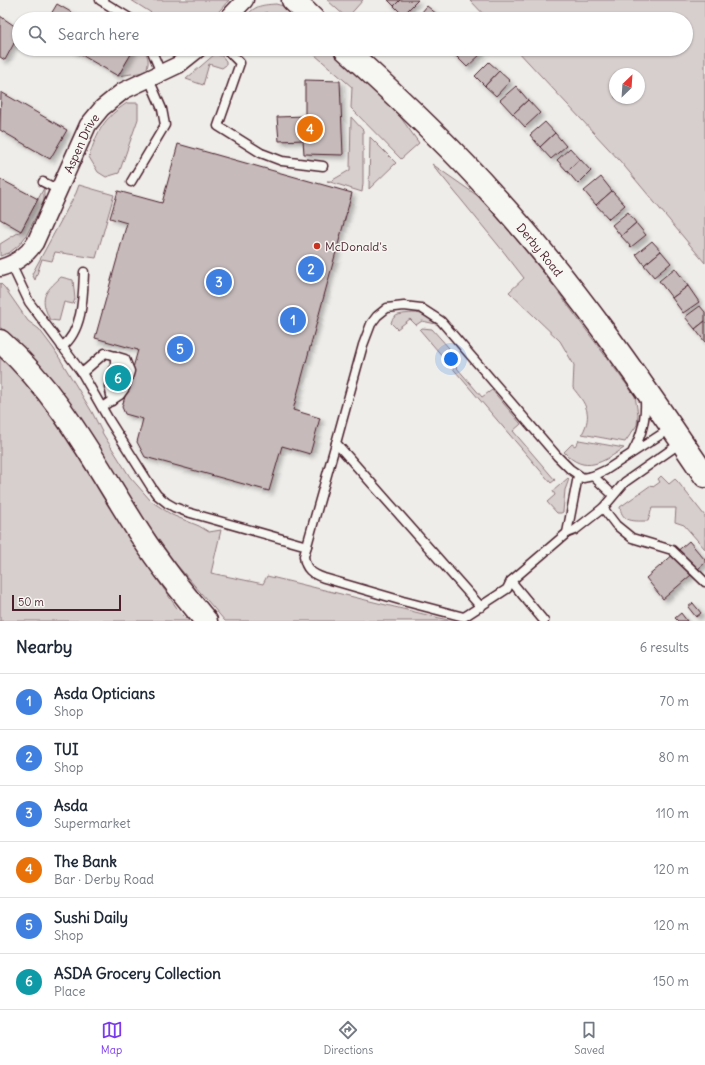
<!DOCTYPE html>
<html lang="en">
<head>
<meta charset="utf-8">
<style>
  body { margin:0; font-family:Delius,sans-serif; background:#f2f2f3; color:#1f2937 }
  .compass { position:absolute; left:609px; top:68px; width:36px; height:36px; border-radius:50%; background:#fff; box-shadow:0 1px 3px #0004; rotate:25deg }
  .scale { position:absolute; left:12px; bottom:10px; width:109px; box-sizing:border-box; padding-left:4px; border:2px solid #4a1f2b; border-top:0; font-size:11px; line-height:14px; white-space:nowrap; color:#4a1f2b; -webkit-text-stroke:3px #f6f6f2; paint-order:stroke }
  .you { position:absolute; left:451px; top:359px; width:14px; height:14px; margin:-10px; border:3px solid #fff; border-radius:50%; background:#1a73e8; box-shadow:0 0 0 6px #1a73e833 }
  .badge { display:grid; place-items:center; width:26px; height:26px; border-radius:50%; background:#7c3aed; color:#fff; font-size:13px; font-weight:700 }
  .pin { position:absolute; translate:-50% -50%; border:2px solid #fff; box-shadow:0 1px 4px #0006 }
  .list { margin:0; padding:0; list-style:none }
  h2 { display:flex; justify-content:space-between; align-items:center; height:52px; margin:0; padding:0 16px; font-size:17px }
  h2 small { font-size:13px; font-weight:400; color:#747a83 }
  .list li { display:grid; grid-template-columns:26px 1fr auto; gap:12px; align-items:center; box-sizing:border-box; height:56px; padding:0 16px; border-top:1px solid #e0e1e3 }
  .list b { display:block; font-size:15px; white-space:nowrap }
  .list p { margin:0; font-size:13px; white-space:nowrap; color:#747a83 }
  .list em { font-size:13px; font-style:normal; color:#747a83 }
  .icon { flex:none; width:22px; height:22px; fill:none; stroke:currentColor; stroke-width:2; stroke-linecap:round; stroke-linejoin:round }
  .map { position:relative; flex:none; width:705px; height:621px; overflow:hidden }
  .search { position:absolute; background:#fff; box-shadow:0 1px 3px #0004; left:12px; right:12px; top:12px; height:44px; display:flex; align-items:center; gap:10px; box-sizing:border-box; padding:0 14px; border-radius:22px; color:#747a83; font-size:15px }
  .sheet { height:388px; background:#fff }
  nav { display:flex; justify-content:space-around; align-items:center; box-sizing:border-box; height:56px; border-top:1px solid #e0e1e3; background:#fff; font-size:11px; color:#747a83 }
  nav a { display:grid; justify-items:center; gap:2px }
  nav .on { color:#7c3aed }
  .map>svg:first-child { display:block }
</style>
</head>
<body>
<div class="map">
<svg width="705" height="621" viewBox="0 0 705 621">
  <defs>
    <filter id="shadow"><feDropShadow dx="3.5" dy="3.5" stdDeviation="2" flood-color="#0004"/></filter>
  </defs>
  <rect width="100%" height="100%" fill="#efedea"/>
  <filter id="ink" filterUnits="userSpaceOnUse"><feTurbulence type="fractalNoise" baseFrequency=".025" numOctaves="2"/><feDisplacementMap in="SourceGraphic" scale="8" xChannelSelector="R" yChannelSelector="G"/><feConvolveMatrix kernelMatrix="1 2 1 2 8 2 1 2 1" color-interpolation-filters="sRGB"/></filter>
  <g filter="url(#ink)">
    <g fill="#d7cfce" stroke="#90777c" fill-rule="evenodd">
      <polygon points="131,0 229,0 212,19 161,19"/>
      <polygon points="327,0 363,0 347,18"/>
      <path d="M 470,0 L 705,0 L 705,263 L 620,161 L 516,49 L 686,49 L 686,19 L 488,19 ZM 615,74 L 639,74 L 639,98 L 615,98 Z"/>
      <path d="M 276,4 L 283,6 L 298,19 L 274,19 L 266,12 L 260,19 L 243,19 C 255,6 259,5 276,4 Z"/>
      <path d="M 134,49 L 143,49 C 149,57 150,63 145,72 L 118,76 Z"/>
      <polygon points="308,49 330,49 396,111 419,143 401,159 351,108 352,87"/>
      <polygon points="215,54 222,56 226,61 226,65 222,68 209,64 203,85 186,79"/>
      <path d="M 127,103 L 138,103 L 138,119 L 119,173 L 106,177 L 98,172 L 89,157 C 98,130 103,119 127,103 Z"/>
      <polygon points="351,117 363,130 363,183 362,192 327,181 331,181 350,170"/>
      <polygon points="370,137 396,163 369,189"/>
      <path d="M 432,164 L 485,201 L 547,277 L 635,396 L 638,414 L 637,425 L 625,442 L 582,434 C 593,414 586,404 573,388 L 574,365 L 560,341 L 509,292 L 524,278 L 503,251 Z"/>
      <polygon points="79,185 114,195 96,258 55,252 52,261 42,259 35,280 32,274 76,193"/>
      <polygon points="44,188 44,201 26,236 19,245 9,253 0,256 0,244 21,231"/>
      <path d="M 61,277 L 73,280 L 75,299 L 73,304 L 64,302 L 59,321 L 50,320 C 39,297 44,293 61,277 Z"/>
      <polygon points="0,283 5,288 28,321 39,329 54,349 92,412 103,434 130,477 151,501 172,515 199,526 209,532 221,530 211,573 263,584 267,576 452,621 225,621 176,564 143,518 67,400 41,366 0,327"/>
      <path d="M 413,313 C 423,313 429,317 436,324 L 422,321 L 416,325 L 410,319 L 397,329 L 391,323 C 393,313 404,314 413,313 Z"/>
      <polygon points="422,328 432,329 449,348 444,353 482,397 492,390 521,424 513,431 555,480 551,483 420,330"/>
      <polygon points="0,354 36,393 59,424 159,582 179,611 189,621 0,621"/>
      <path d="M 579,440 L 624,448 C 603,462 585,475 564,452 L 572,444 L 575,446 Z"/>
      <path d="M 661,476 L 669,484 L 675,479 L 678,482 L 705,516 L 705,549 L 684,525 L 675,522 L 676,508 L 652,508 L 648,521 C 635,521 622,523 620,507 L 651,485 L 653,487 L 660,482 L 658,479 Z"/>
      <polygon points="568,478 569,479 565,490 563,512 561,513 557,513 547,502 555,495 553,491"/>
    </g>
    <g fill="#c6babb" stroke="#4a1f2b" filter="url(#shadow)">
      <polygon points="388,0 400,0 394,6"/>
      <polygon points="400,0 418,0 403,15 394,6"/>
      <polygon points="57,4 83,19 48,19"/>
      <polygon points="427,6 438,15 434,19 416,19"/>
      <polygon points="0,16 19,29 19,34 5,60 0,57"/>
      <polygon points="71,49 134,49 118,76"/>
      <polygon points="449,49 465,49 457,57"/>
      <polygon points="465,49 478,49 482,53 467,67 457,57"/>
      <polygon points="489,62 499,71 485,86 475,76"/>
      <polygon points="499,71 510,81 496,96 485,86"/>
      <polygon points="305,80 340,81 343,155 304,154 303,140 279,141 277,117 305,116"/>
      <polygon points="516,86 528,100 513,114 500,100"/>
      <polygon points="1,92 67,130 50,159 0,130"/>
      <polygon points="528,100 540,113 525,127 513,114"/>
      <polygon points="545,122 555,133 540,147 530,135"/>
      <polygon points="555,133 566,146 551,159 540,147"/>
      <polygon points="178,144 352,193 293,410 320,418 310,454 282,446 269,491 145,457 137,442 143,419 125,414 122,407 138,350 95,338 127,223 110,218 118,191 162,203"/>
      <polygon points="570,148 580,159 567,171 557,160"/>
      <polygon points="580,159 591,171 578,184 567,171"/>
      <polygon points="601,177 612,191 596,205 584,191"/>
      <polygon points="0,179 38,199 21,231 0,219"/>
      <polygon points="612,191 625,205 609,219 596,205"/>
      <polygon points="628,212 636,223 621,236 612,225"/>
      <polygon points="636,223 646,235 631,247 621,236"/>
      <polygon points="652,241 661,251 644,265 636,254"/>
      <polygon points="661,251 671,263 654,277 644,265"/>
      <polygon points="675,268 688,286 672,298 659,281"/>
      <polygon points="688,286 699,302 683,313 672,298"/>
      <polygon points="700,306 705,312 705,321 695,329 685,317"/>
      <polygon points="705,321 705,342 695,329"/>
      <polygon points="689,541 705,560 705,563 663,599 646,578"/>
      <polygon points="693,603 701,613 696,617 688,607"/>
      <polygon points="681,613 687,621 678,621 675,618"/>
    </g>
    <g fill="none" stroke-linecap="round" stroke-linejoin="round">
      <defs>
        <g id="lane">
          <polyline points="100,0 131,19"/>
          <polyline points="151,49 161,73"/>
          <polyline points="226,49 240,63 218,126 261,153 282,161 323,166"/>
          <polyline points="43,182 59,190"/>
          <polyline points="131,182 165,125 162,109 149,79"/>
          <polyline points="11,264 29,302 82,373 109,420 152,488 157,495 167,503 174,507 187,512 307,546"/>
          <path d="M 62,347 C 83,330 83,297 84,272"/>
          <polyline points="82,373 105,353 125,359 130,371 125,388 120,395 102,407"/>
          <polyline points="112,400 109,386 115,366 115,356"/>
          <polyline points="112,401 123,368 115,356"/>
          <path d="M 336,443 L 304,556 C 305,569 312,574 324,578 L 403,601 L 464,617 L 507,589 L 511,581 L 567,533 L 575,530 L 603,508 L 625,482 L 682,442"/>
          <path d="M 633,451 C 642,435 646,417 645,399"/>
          <polyline points="593,476 613,495"/>
          <polyline points="603,508 616,525 632,538 672,550 705,582"/>
          <polyline points="567,533 578,476"/>
          <polyline points="511,581 544,621"/>
          <polyline points="481,607 336,443 363,345 371,324 377,316 387,308 404,306 421,308 441,321 557,456 570,469 583,478 593,476 606,470 671,428"/>
        </g>
        <g id="street">
          <polyline points="227,19 245,0"/>
          <path id="s1" d="M 0,268 C 15,264 27,255 35,243 L 88,125 L 102,108 L 123,91 L 178,65 L 198,49"/>
        </g>
        <g id="primary">
          <polyline points="293,0 313,19"/>
          <path id="s2" d="M 345,49 C 397,96 449,145 496,198 C 574,284 640,380 705,476"/>
        </g>
        <path id="highway" d="M 0,341 C 61,395 97,467 140,534 C 160,565 183,593 206,621"/>
      </defs>
      <use href="#lane" stroke="#4a1f2b" stroke-width="11"/>
      <use href="#street" stroke="#4a1f2b" stroke-width="19"/>
      <use href="#primary" stroke="#4a1f2b" stroke-width="25"/>
      <use href="#highway" stroke="#4a1f2b" stroke-width="25"/>
      <use href="#lane" stroke="#f6f6f2" stroke-width="8"/>
      <use href="#street" stroke="#f6f6f2" stroke-width="16"/>
      <use href="#primary" stroke="#f6f6f2" stroke-width="22"/>
      <use href="#highway" stroke="#f6f6f2" stroke-width="22"/>
    </g>
  </g>
  <circle fill="#c8321e" stroke="#f6f6f2" stroke-width="1.5" cx="317" cy="246" r="4"/>
  <g text-anchor="middle" dominant-baseline="central" stroke-width="3" stroke-linejoin="round" paint-order="stroke">
    <g font-size="12" fill="#4a1f2b" stroke="#f6f6f2">
      <text stroke="none"><textPath href="#s1" startOffset="154">Aspen Drive</textPath></text>
      <text stroke="none"><textPath href="#s2" startOffset="280">Derby Road</textPath></text>
    </g>
    <g font-size="12" fill="#4a1f2b" stroke="#f6f6f2" text-anchor="start">
      <text x="325" y="246">McDonald's</text>
    </g>
  </g>
</svg>
<svg class="compass" viewBox="-18 -18 36 36"><path d="M0-13l5 13h-10z" fill="#e53935"/><path d="M0 13l5-13h-10z" fill="#747a83"/></svg>
<div class="scale">50 m</div>
<div class="you"></div>
<div class="pin badge" style="left:293px;top:320px;background:#3f7fe0">1</div>
<div class="pin badge" style="left:311px;top:269px;background:#3f7fe0">2</div>
<div class="pin badge" style="left:219px;top:282px;background:#3f7fe0">3</div>
<div class="pin badge" style="left:310px;top:129px;background:#e8710a">4</div>
<div class="pin badge" style="left:180px;top:349px;background:#3f7fe0">5</div>
<div class="pin badge" style="left:118px;top:378px;background:#0f9aa8">6</div>
<div class="search"><svg class="icon" aria-label="search" viewBox="0 0 24 24"><circle cx="10" cy="10" r="6"/><path d="M15 15l6 6"/></svg>Search here</div>
</div>
<section class="sheet">
<h2>Nearby<small>6 results</small></h2>
<ul class="list">
<li><span class="badge" style="background:#3f7fe0">1</span><div><b>Asda Opticians</b><p>Shop</p></div><em>70 m</em></li>
<li><span class="badge" style="background:#3f7fe0">2</span><div><b>TUI</b><p>Shop</p></div><em>80 m</em></li>
<li><span class="badge" style="background:#3f7fe0">3</span><div><b>Asda</b><p>Supermarket</p></div><em>110 m</em></li>
<li><span class="badge" style="background:#e8710a">4</span><div><b>The Bank</b><p>Bar · Derby Road</p></div><em>120 m</em></li>
<li><span class="badge" style="background:#3f7fe0">5</span><div><b>Sushi Daily</b><p>Shop</p></div><em>120 m</em></li>
<li><span class="badge" style="background:#0f9aa8">6</span><div><b>ASDA Grocery Collection</b><p>Place</p></div><em>150 m</em></li>
</ul>
</section>
<nav>
<a class="on"><svg class="icon" aria-label="map" viewBox="0 0 24 24"><path d="M3 6l6-2 6 2 6-2v14l-6 2-6-2-6 2zM9 4v14M15 6v14"/></svg>Map</a>
<a><svg class="icon" aria-label="directions" viewBox="0 0 24 24"><path d="M12 3l9 9-9 9-9-9zM9 14v-3h6M13 9l2 2-2 2"/></svg>Directions</a>
<a><svg class="icon" aria-label="saved" viewBox="0 0 24 24"><path d="M7 4h10v16l-5-4-5 4z"/></svg>Saved</a>
</nav>
</body>
</html>
